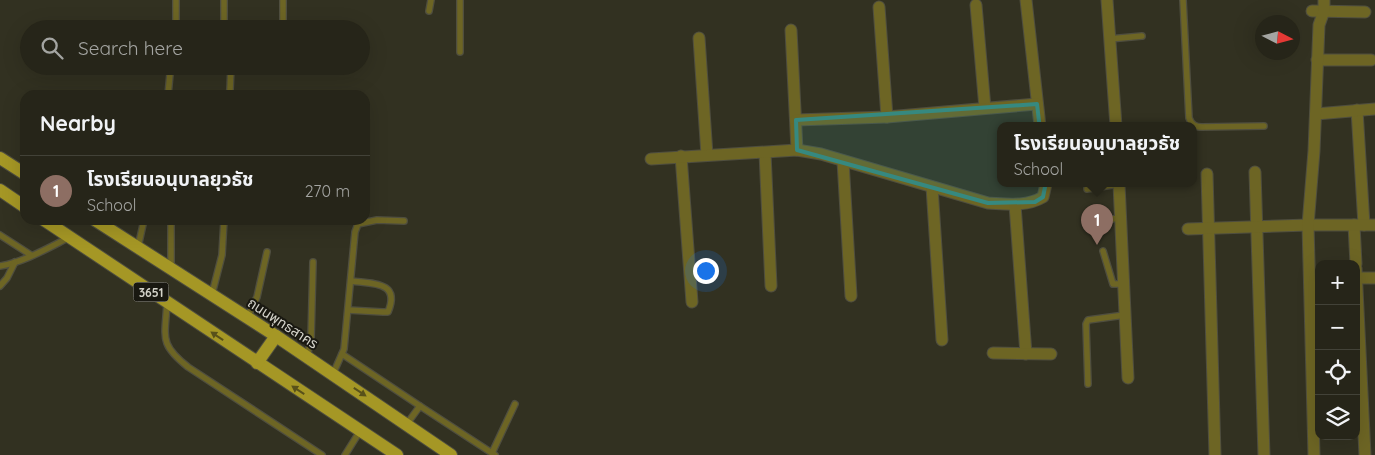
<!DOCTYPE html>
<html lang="en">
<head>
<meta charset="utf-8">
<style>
  body { margin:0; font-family:Quicksand,"Noto Sans Thai",sans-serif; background:#323126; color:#f1f3f6 }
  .controls { position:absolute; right:15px; bottom:15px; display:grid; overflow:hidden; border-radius:10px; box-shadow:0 5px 20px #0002 }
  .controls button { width:45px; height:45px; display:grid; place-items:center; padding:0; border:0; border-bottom:1px solid #424238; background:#262519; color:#f1f3f6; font:25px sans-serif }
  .compass { position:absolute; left:1255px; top:15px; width:45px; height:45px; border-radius:50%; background:#262519; box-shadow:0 5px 20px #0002; rotate:96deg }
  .you { position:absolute; left:705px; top:270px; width:18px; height:18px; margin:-12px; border:4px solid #fff; border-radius:50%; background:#1a73e8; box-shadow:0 0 0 8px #1a73e833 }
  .badge { display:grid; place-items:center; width:32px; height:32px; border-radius:50%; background:#ea580c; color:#fff; font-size:16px; font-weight:700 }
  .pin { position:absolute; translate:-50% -41px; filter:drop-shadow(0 1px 2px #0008) }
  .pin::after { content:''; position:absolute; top:26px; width:18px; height:15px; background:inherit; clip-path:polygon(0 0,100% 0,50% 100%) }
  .popup { position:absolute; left:997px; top:122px; width:200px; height:65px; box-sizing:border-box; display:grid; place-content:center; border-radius:10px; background:#262519; filter:drop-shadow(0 1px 4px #0005); font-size:16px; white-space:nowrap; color:#a4a5a2 }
  .popup b { font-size:19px; color:#f1f3f6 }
  .popup::after { content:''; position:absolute; left:50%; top:100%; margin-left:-10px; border:10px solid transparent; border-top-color:#262519 }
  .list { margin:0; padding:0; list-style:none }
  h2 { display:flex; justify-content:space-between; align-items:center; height:65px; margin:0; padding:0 20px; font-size:21px }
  h2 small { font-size:16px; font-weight:400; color:#a4a5a2 }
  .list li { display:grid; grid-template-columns:32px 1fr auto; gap:15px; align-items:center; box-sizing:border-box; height:70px; padding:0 20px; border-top:1px solid #424238 }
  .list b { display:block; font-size:19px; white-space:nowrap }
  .list p { margin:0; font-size:16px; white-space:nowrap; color:#a4a5a2 }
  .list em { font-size:16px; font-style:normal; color:#a4a5a2 }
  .icon { flex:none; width:28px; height:28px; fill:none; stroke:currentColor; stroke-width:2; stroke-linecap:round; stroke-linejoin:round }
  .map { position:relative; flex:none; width:1375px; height:455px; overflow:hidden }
  .search { position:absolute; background:#262519; box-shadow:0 5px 20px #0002; left:20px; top:20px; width:350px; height:55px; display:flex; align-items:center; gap:12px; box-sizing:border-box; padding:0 18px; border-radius:28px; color:#a4a5a2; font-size:19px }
  .panel { position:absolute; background:#262519; box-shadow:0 5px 20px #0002; left:20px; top:90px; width:350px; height:135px; border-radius:15px }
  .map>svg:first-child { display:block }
</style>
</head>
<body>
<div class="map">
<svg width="1375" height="455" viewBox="0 0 1375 455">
  <rect width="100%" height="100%" fill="#323121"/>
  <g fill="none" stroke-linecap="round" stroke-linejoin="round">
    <defs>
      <g id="lane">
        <polyline points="224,0 224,29"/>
        <path d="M 1183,0 L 1189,118 C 1192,125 1195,127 1202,127 L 1264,126"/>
        <polyline points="429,11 431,0"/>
        <polyline points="176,29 176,0"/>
        <polyline points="283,29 283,0"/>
        <polyline points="1109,39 1142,36"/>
        <polyline points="460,52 460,0"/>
        <polyline points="168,95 170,74 173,66"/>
        <polyline points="228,95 230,90 231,66"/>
        <polyline points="1087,189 1119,184"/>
        <polyline points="171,220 171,268"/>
        <polyline points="1086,222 1121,218"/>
        <polyline points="0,235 31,255"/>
        <polyline points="138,247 144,220"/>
        <polyline points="1103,251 1113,284 1124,284"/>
        <path d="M 0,266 C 24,262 48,248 70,237"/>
        <polyline points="0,286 7,278 15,262"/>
        <polyline points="212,294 222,255 224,220"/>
        <path d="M 167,303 C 165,338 159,344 188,367 L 322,455"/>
        <path d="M 348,310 L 383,312 L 388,312 C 401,281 372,284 351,281"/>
        <polyline points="247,318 257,297 267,252"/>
        <polyline points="342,354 420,406"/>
        <polyline points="307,357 311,339 313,262"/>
        <polyline points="333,374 344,349 355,232 358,224 377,220 404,221"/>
        <polyline points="1088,384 1086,324 1088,320 1125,315"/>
        <polyline points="406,425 420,406 495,455"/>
        <polyline points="492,453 515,404"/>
        <polyline points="345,455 360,431"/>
      </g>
      <g id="street">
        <polyline points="1026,0 1040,126"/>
        <polyline points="1107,0 1116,126"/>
        <polyline points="976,5 985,108"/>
        <polyline points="879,7 887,117"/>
        <polyline points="1312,11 1365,12"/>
        <polyline points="791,30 797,150"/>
        <polyline points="699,38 707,155"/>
        <polyline points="1317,60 1371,60"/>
        <polyline points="1357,110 1364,225"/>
        <polyline points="1316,114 1375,109"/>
        <polyline points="796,120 887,117 1037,104"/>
        <polyline points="765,153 771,286"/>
        <polyline points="681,156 692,302"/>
        <path d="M 651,159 L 797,150 L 821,154 L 988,203 C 1007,204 1026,207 1043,197 L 1046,184"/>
        <polyline points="843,161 851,296"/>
        <polyline points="1255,172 1264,455"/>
        <polyline points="1207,174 1215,455"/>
        <polyline points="1119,184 1128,378"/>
        <polyline points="932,187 942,340"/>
        <polyline points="1015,205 1026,354"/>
        <polyline points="1354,225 1356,264"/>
        <polyline points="1188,229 1308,225 1375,225"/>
        <polyline points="1356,268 1365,455"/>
        <polyline points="1357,278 1375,278"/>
        <polyline points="993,353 1051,354"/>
        <polyline points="1314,455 1308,225 1314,151 1319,25 1324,11 1324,0"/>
      </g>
      <g id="primary">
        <polyline points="0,158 25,174"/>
        <polyline points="0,190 25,207"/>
        <polyline points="44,220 397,455"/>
        <polyline points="95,220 276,336 451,455"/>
        <polyline points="257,363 276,336"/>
      </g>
    </defs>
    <use href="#lane" stroke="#4f4e3f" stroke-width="8"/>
    <use href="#street" stroke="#4f4e3f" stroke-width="13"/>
    <use href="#primary" stroke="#4f4e3f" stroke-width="14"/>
    <use href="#lane" stroke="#6d6524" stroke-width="5.5"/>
    <use href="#street" stroke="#6d6524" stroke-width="11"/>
    <use href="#primary" stroke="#a59725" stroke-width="12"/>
  </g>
  <defs><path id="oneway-solid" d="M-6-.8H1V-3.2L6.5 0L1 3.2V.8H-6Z" transform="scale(1.25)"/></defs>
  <g fill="#58511a">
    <use href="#oneway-solid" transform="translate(217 336) rotate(-146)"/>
    <use href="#oneway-solid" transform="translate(298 390) rotate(-147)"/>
    <use href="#oneway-solid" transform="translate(360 392) rotate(34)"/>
  </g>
  <path fill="#368980" fill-opacity="0.2" stroke="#368980" stroke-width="4" stroke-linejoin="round" d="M 1037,104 L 1046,182 L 1043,197 L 1035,202 L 988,203 L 797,150 L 796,120 Z"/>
  <g text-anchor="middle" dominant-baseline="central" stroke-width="4" stroke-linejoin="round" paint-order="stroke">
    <rect fill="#191811" stroke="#9c9b92" stroke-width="1" x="133.5" y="282.5" width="35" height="19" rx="4"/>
    <g font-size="12" font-weight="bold" fill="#d4d3ca">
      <text x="151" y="292">3651</text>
    </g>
    <g font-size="14" fill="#d4d3ca" stroke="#191811">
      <text transform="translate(283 323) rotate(33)">ถนนพุทธสาคร</text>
    </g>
  </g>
</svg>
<div class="controls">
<button>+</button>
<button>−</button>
<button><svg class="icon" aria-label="locate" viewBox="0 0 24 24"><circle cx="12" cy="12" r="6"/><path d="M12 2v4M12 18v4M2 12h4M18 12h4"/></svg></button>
<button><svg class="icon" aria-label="layers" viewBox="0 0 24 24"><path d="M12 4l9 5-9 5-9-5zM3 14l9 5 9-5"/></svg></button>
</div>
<svg class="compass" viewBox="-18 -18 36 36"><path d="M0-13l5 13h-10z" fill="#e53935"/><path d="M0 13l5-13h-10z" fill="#a4a5a2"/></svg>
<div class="you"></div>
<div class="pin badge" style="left:1097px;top:245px;background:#8d6e63">1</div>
<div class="popup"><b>โรงเรียนอนุบาลยุวธัช</b>School</div>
<div class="search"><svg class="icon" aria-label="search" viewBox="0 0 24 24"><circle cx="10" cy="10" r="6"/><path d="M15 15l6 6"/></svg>Search here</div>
<section class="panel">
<h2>Nearby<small></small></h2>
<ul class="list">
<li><span class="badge" style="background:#8d6e63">1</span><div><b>โรงเรียนอนุบาลยุวธัช</b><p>School</p></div><em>270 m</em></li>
</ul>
</section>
</div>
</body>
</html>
